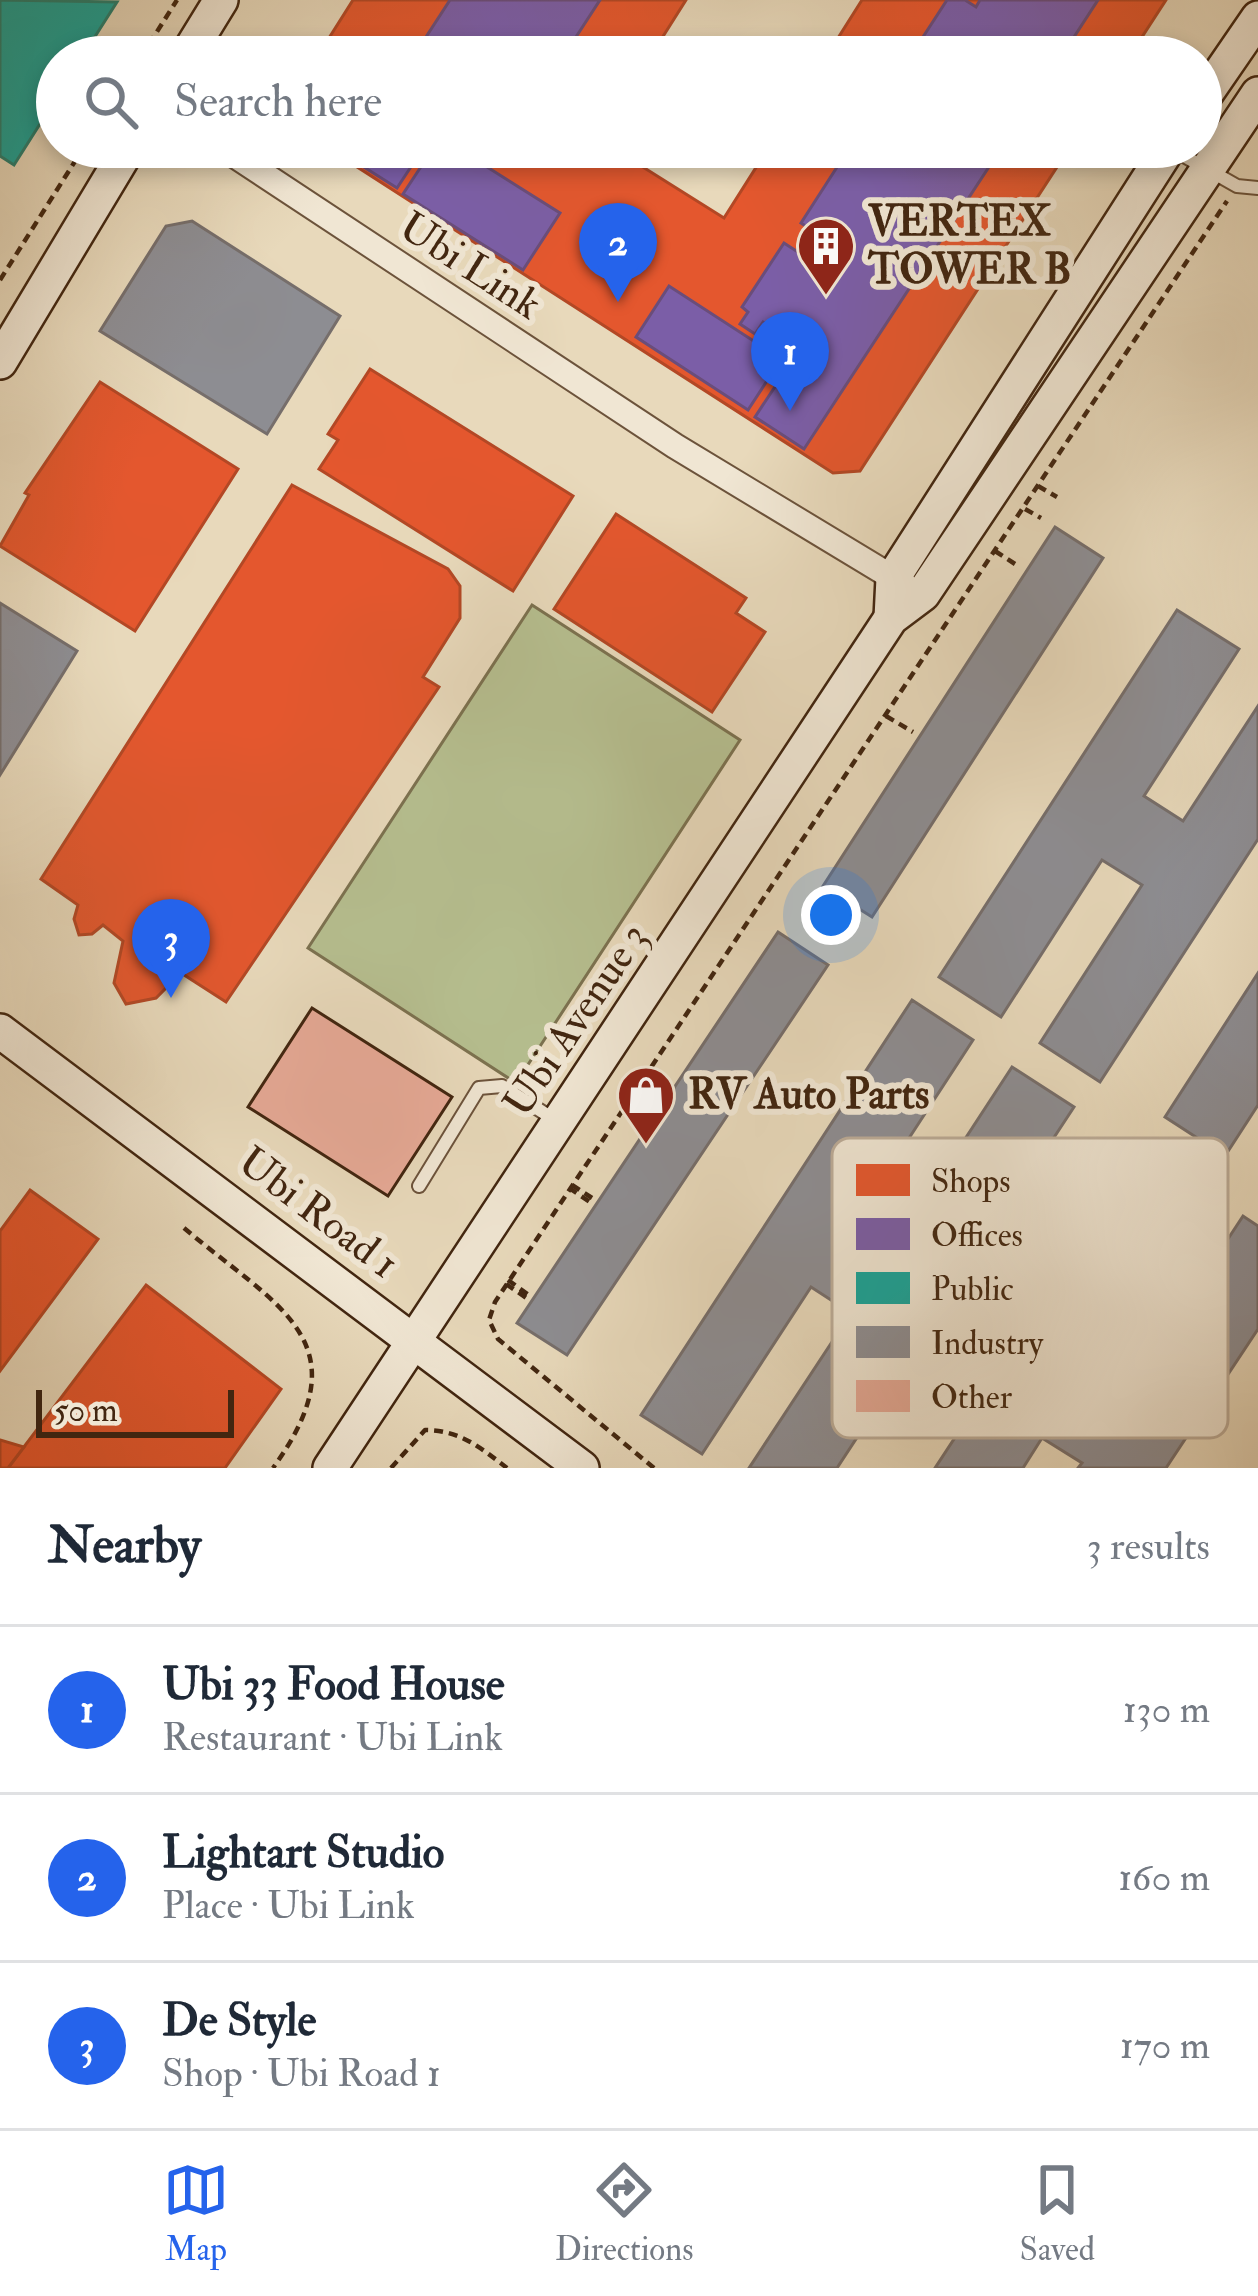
<!DOCTYPE html>
<html lang="en">
<head>
<meta charset="utf-8">
<style>
  body { margin:0; font-family:"IM FELL Double Pica",serif; background:#f2f2f3; color:#1f2937 }
  .scale { position:absolute; left:36px; bottom:30px; width:198px; box-sizing:border-box; padding-left:12px; border:6px solid #422610; border-top:0; font-size:33px; line-height:42px; white-space:nowrap; color:#422610; -webkit-text-stroke:9px #f0e6d3; paint-order:stroke }
  .you { position:absolute; left:831px; top:915px; width:42px; height:42px; margin:-30px; border:9px solid #fff; border-radius:50%; background:#1a73e8; box-shadow:0 0 0 18px #1a73e833 }
  .badge { display:grid; place-items:center; width:78px; height:78px; border-radius:50%; background:#2563eb; color:#fff; font-size:39px; font-weight:700 }
  .pin { position:absolute; translate:-50% -99px; filter:drop-shadow(0 3px 6px #0008) }
  .pin::after { content:''; position:absolute; top:63px; width:42px; height:36px; background:inherit; clip-path:polygon(0 0,100% 0,50% 100%) }
  .list { margin:0; padding:0; list-style:none }
  h2 { display:flex; justify-content:space-between; align-items:center; height:156px; margin:0; padding:0 48px; font-size:51px }
  h2 small { font-size:39px; font-weight:400; color:#747a83 }
  .list li { display:grid; grid-template-columns:78px 1fr auto; gap:36px; align-items:center; box-sizing:border-box; height:168px; padding:0 48px; border-top:3px solid #e0e1e3 }
  .list b { display:block; font-size:45px; white-space:nowrap }
  .list p { margin:0; font-size:39px; white-space:nowrap; color:#747a83 }
  .list em { font-size:39px; font-style:normal; color:#747a83 }
  .icon { flex:none; width:66px; height:66px; fill:none; stroke:currentColor; stroke-width:2; stroke-linecap:round; stroke-linejoin:round }
  .map { position:relative; flex:none; width:1258px; height:1468px; overflow:hidden }
  .search { position:absolute; background:#fff; box-shadow:0 6px 18px #0003; left:36px; right:36px; top:36px; height:132px; display:flex; align-items:center; gap:30px; box-sizing:border-box; padding:0 42px; border-radius:66px; color:#747a83; font-size:45px }
  .sheet { height:660px; background:#fff }
  nav { display:flex; justify-content:space-around; align-items:center; box-sizing:border-box; height:168px; border-top:3px solid #e0e1e3; background:#fff; font-size:33px; color:#747a83 }
  nav a { display:grid; justify-items:center; gap:6px }
  nav .on { color:#2563eb }
  .map>svg:first-child { display:block }
</style>
</head>
<body>
<div class="map">
<svg width="1258" height="1468" viewBox="0 0 1258 1468">
  <rect width="100%" height="100%" fill="#e8d9bb"/>
  <filter id="stains"><feTurbulence type="fractalNoise" baseFrequency=".00167" numOctaves="4"/><feColorMatrix values="0 0 0 0 .2 0 0 0 0 .09 0 0 0 0 .02 0 0 0 .5 -.17"/></filter>
  <radialGradient id="worn" r=".72"><stop offset=".6" stop-color="#630" stop-opacity="0"/><stop offset="1" stop-color="#630" stop-opacity=".3"/></radialGradient>
  <polygon fill="#b6bf90" stroke="#7c7250" stroke-width="3" points="532,605 740,740 516,1083 308,948"/>
  <g fill="#e4572e" stroke="#b34825" stroke-width="3">
    <polygon points="353,0 686,0 650,57 317,57"/>
    <polygon points="862,0 1166,0 1129,57 826,57"/>
    <polygon points="326,147 611,147 724,218 769,147 1070,147 860,471 833,473"/>
    <polygon points="370,369 573,496 513,591 319,469 338,440 328,434"/>
    <polygon points="100,382 238,469 135,631 0,546 29,495 25,493"/>
    <polygon points="292,485 448,569 460,586 460,618 423,677 439,687 226,1002 181,973 156,998 126,1004 114,983 123,941 103,925 92,934 79,935 74,919 78,905 41,879"/>
    <polygon points="616,514 746,598 736,613 765,632 712,712 554,609"/>
    <polygon points="30,1190 98,1239 0,1371 0,1231"/>
    <polygon points="146,1285 281,1389 225,1468 8,1468"/>
    <polygon points="0,1440 24,1447 8,1468 0,1468"/>
  </g>
  <g fill="#7b5ea7" stroke="#6a4d7a" stroke-width="3">
    <polygon points="450,0 600,0 563,57 537,47 531,57 413,57"/>
    <polygon points="947,0 965,0 976,7 980,0 1098,0 1061,57 910,57"/>
    <polygon points="355,147 424,147 397,188 348,157"/>
    <polygon points="434,147 471,147 480,153 476,160 560,213 523,270 403,194"/>
    <polygon points="850,147 1002,147 804,449 755,417 784,373 776,367 748,410 636,337 669,286 769,351 775,341 789,350 794,342 763,322 755,334 740,324 748,312 742,307 784,243 821,267 835,245 801,223"/>
  </g>
  <polygon fill="#17a398" stroke="#247e6f" stroke-width="3" points="0,0 117,2 82,57 57,57 57,97 14,165 0,156"/>
  <g fill="#8d8d92" stroke="#766e6b" stroke-width="3">
    <polygon points="192,221 340,316 267,434 100,331 166,226"/>
    <polygon points="1055,527 1103,558 872,917 823,886"/>
    <polygon points="0,603 77,651 0,775"/>
    <polygon points="1177,610 1239,649 1144,796 1183,821 1258,706 1258,839 1100,1082 1040,1043 1142,885 1102,860 1001,1017 939,977"/>
    <polygon points="778,932 828,965 567,1355 517,1323"/>
    <polygon points="1258,973 1258,1105 1225,1156 1165,1117"/>
    <polygon points="912,1000 973,1040 855,1221 895,1246 1012,1067 1074,1107 837,1468 749,1468 851,1313 811,1287 702,1454 641,1415"/>
    <polygon points="1143,1151 1203,1190 1083,1372 1123,1399 1243,1216 1258,1226 1258,1329 1166,1468 1078,1468 1082,1463 1042,1438 1023,1468 935,1468"/>
  </g>
  <polygon fill="#e6a996" stroke="#422610" stroke-width="3" points="312,1008 452,1097 388,1196 248,1107"/>
  <g fill="none" stroke-linecap="round" stroke-linejoin="round">
    <defs>
      <g id="lane">
        <polyline points="1170,148 1237,186 1258,188"/>
        <polyline points="419,1186 479,1088 502,1086 555,1120"/>
      </g>
      <polyline id="street" points="222,147 675,446 905,585"/>
      <g id="secondary">
        <polyline points="186,57 221,0"/>
        <polyline points="1201,101 1258,18"/>
        <polyline points="0,362 129,147"/>
        <polyline points="891,618 893,578 1169,147"/>
        <polyline points="0,1031 582,1468"/>
        <polyline points="330,1468 891,618 923,594 1258,94"/>
      </g>
    </defs>
    <use href="#lane" stroke="#6c533b" stroke-width="16"/>
    <use href="#street" stroke="#6c533b" stroke-width="28"/>
    <use href="#secondary" stroke="#422610" stroke-width="38"/>
    <g stroke="#422610" stroke-width="4.5" stroke-dasharray="9 6" stroke-linecap="butt">
      <polyline points="141,57 177,0"/>
      <polyline points="0,280 84,147"/>
      <polyline points="1038,486 1057,497"/>
      <polyline points="1025,509 1041,518"/>
      <polyline points="995,551 1015,564"/>
      <polyline points="886,716 913,732"/>
      <polyline points="572,1185 592,1198"/>
      <polyline points="569,1188 590,1202"/>
      <path d="M 184,1228 C 277,1307 365,1341 273,1468"/>
      <polyline points="508,1280 530,1296"/>
      <polyline points="506,1284 528,1299"/>
      <path d="M 391,1468 L 425,1430 C 460,1430 481,1448 507,1468"/>
      <polyline points="654,1468 498,1339 489,1320 495,1302 1227,201"/>
    </g>
    <use href="#lane" stroke="#f0e6d3" stroke-width="12"/>
    <use href="#street" stroke="#f0e6d3" stroke-width="24"/>
    <use href="#secondary" stroke="#f0e6d3" stroke-width="33"/>
  </g>
  <defs>
    <symbol id="building-pin" viewBox="-11 -11 22 30"><path d="M0 17L-7.5 6A9.5 9.5 0 1 1 7.5 6Z" fill="#8f2418" stroke="#f0e6d3"/><path d="M-4-6H4V6H1V3H-1V6H-4ZM-2.5-4.3h1.7v1.8h-1.7ZM.8-4.3h1.7v1.8H.8ZM-2.5-1h1.7V.8h-1.7ZM.8-1h1.7V.8H.8Z" fill="#fff"/></symbol>
    <symbol id="shop-pin" viewBox="-11 -11 22 30"><path d="M0 17L-7.5 6A9.5 9.5 0 1 1 7.5 6Z" fill="#8f2418" stroke="#f0e6d3"/><path d="M-5-2.5h2.3a2.7 3.5 0 0 1 5.4 0H5L5.5 6h-11ZM-1.5-2.5h3a1.5 2.3 0 0 0-3 0Z" fill="#fff"/></symbol>
  </defs>
  <g fill-rule="evenodd">
    <use href="#building-pin" x="793" y="213" width="66" height="90"/>
    <use href="#shop-pin" x="613" y="1062" width="66" height="90"/>
  </g>
  <g text-anchor="middle" dominant-baseline="central" stroke-width="12" stroke-linejoin="round" paint-order="stroke">
    <g font-size="42" font-weight="bold" fill="#422610" stroke="#f0e6d3" text-anchor="start">
      <text x="868" y="222">VERTEX<tspan x="868" dy="48">TOWER B</tspan></text>
      <text x="688" y="1095">RV Auto Parts</text>
    </g>
    <g font-size="42" fill="#422610" stroke="#f0e6d3">
      <text transform="translate(470 266) rotate(33)">Ubi Link</text>
      <text transform="translate(576 1020) rotate(-56)">Ubi Avenue 3</text>
      <text transform="translate(318 1213) rotate(37)">Ubi Road 1</text>
    </g>
  </g>
  <rect x="832" y="1138" width="396" height="300" rx="18" fill="#f0e6d3" stroke="#bcac98" stroke-width="3"/>
  <rect x="856" y="1164" width="54" height="32" fill="#e4572e"/>
  <rect x="856" y="1218" width="54" height="32" fill="#7b5ea7"/>
  <rect x="856" y="1272" width="54" height="32" fill="#17a398"/>
  <rect x="856" y="1326" width="54" height="32" fill="#8d8d92"/>
  <rect x="856" y="1380" width="54" height="32" fill="#e6a996"/>
  <g font-size="33" fill="#422610">
    <text x="931" y="1192">Shops</text>
    <text x="931" y="1246">Offices</text>
    <text x="931" y="1300">Public</text>
    <text x="931" y="1354">Industry</text>
    <text x="931" y="1408">Other</text>
  </g>
  <rect width="100%" height="100%" filter="url(#stains)"/>
  <rect width="100%" height="100%" fill="url(#worn)"/>
</svg>
<div class="scale">50 m</div>
<div class="you"></div>
<div class="pin badge" style="left:790px;top:411px">1</div>
<div class="pin badge" style="left:618px;top:302px">2</div>
<div class="pin badge" style="left:171px;top:998px">3</div>
<div class="search"><svg class="icon" aria-label="search" viewBox="0 0 24 24"><circle cx="10" cy="10" r="6"/><path d="M15 15l6 6"/></svg>Search here</div>
</div>
<section class="sheet">
<h2>Nearby<small>3 results</small></h2>
<ul class="list">
<li><span class="badge">1</span><div><b>Ubi 33 Food House</b><p>Restaurant · Ubi Link</p></div><em>130 m</em></li>
<li><span class="badge">2</span><div><b>Lightart Studio</b><p>Place · Ubi Link</p></div><em>160 m</em></li>
<li><span class="badge">3</span><div><b>De Style</b><p>Shop · Ubi Road 1</p></div><em>170 m</em></li>
</ul>
</section>
<nav>
<a class="on"><svg class="icon" aria-label="map" viewBox="0 0 24 24"><path d="M3 6l6-2 6 2 6-2v14l-6 2-6-2-6 2zM9 4v14M15 6v14"/></svg>Map</a>
<a><svg class="icon" aria-label="directions" viewBox="0 0 24 24"><path d="M12 3l9 9-9 9-9-9zM9 14v-3h6M13 9l2 2-2 2"/></svg>Directions</a>
<a><svg class="icon" aria-label="saved" viewBox="0 0 24 24"><path d="M7 4h10v16l-5-4-5 4z"/></svg>Saved</a>
</nav>
</body>
</html>
